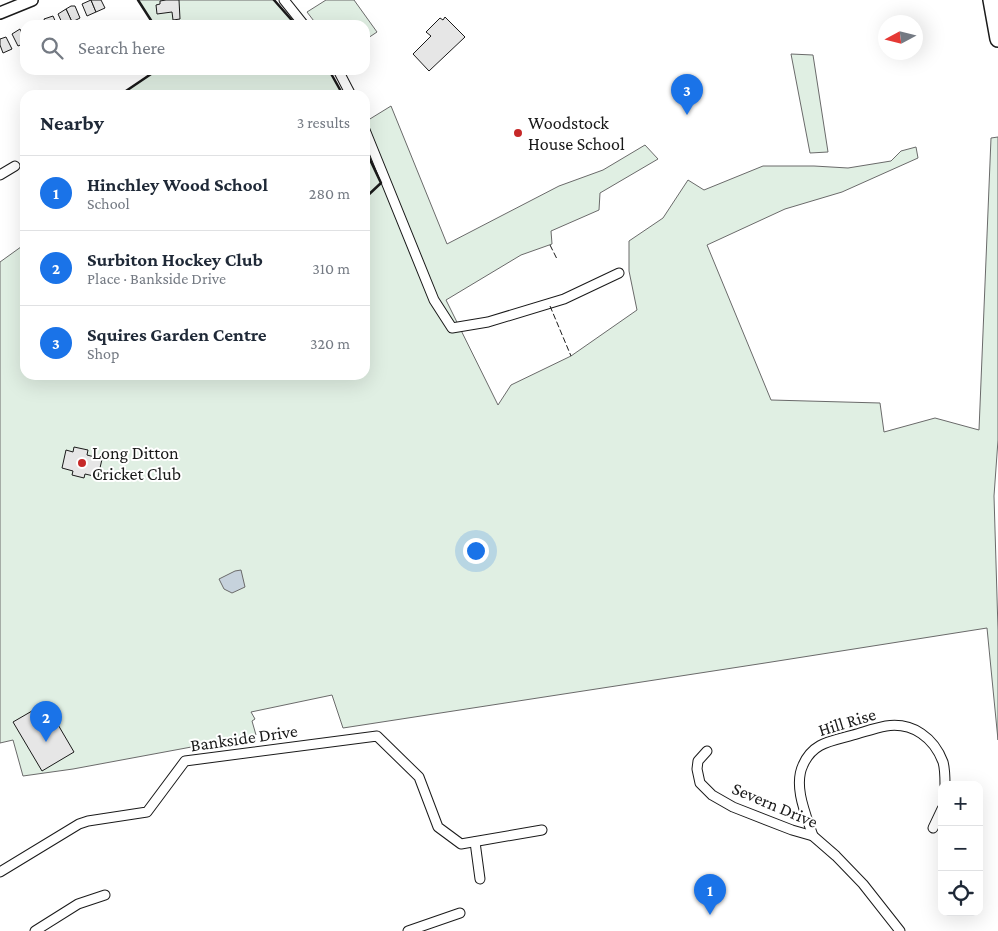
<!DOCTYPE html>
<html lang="en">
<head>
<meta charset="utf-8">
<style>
  body { margin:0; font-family:"Crimson Pro",serif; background:#f6f6f7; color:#1f2937 }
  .controls { position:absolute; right:15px; bottom:15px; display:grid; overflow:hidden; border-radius:10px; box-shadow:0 5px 20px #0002 }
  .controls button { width:45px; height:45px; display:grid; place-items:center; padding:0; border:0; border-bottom:1px solid #e0e1e3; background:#fff; color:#1f2937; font:25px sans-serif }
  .compass { position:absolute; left:878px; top:15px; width:45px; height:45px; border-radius:50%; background:#fff; box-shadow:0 5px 20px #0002; rotate:263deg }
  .you { position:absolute; left:475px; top:550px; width:18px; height:18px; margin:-12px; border:4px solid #fff; border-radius:50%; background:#1a73e8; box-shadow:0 0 0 8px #1a73e833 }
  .badge { display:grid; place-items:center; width:32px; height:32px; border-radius:50%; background:#1a73e8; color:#fff; font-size:16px; font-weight:700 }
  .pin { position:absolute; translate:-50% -41px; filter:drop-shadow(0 1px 2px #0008) }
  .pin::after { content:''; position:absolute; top:26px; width:18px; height:15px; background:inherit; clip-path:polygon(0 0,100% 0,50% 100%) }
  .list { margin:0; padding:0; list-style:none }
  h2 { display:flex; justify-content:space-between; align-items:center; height:65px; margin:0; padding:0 20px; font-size:21px }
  h2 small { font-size:16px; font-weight:400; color:#747a83 }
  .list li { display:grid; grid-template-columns:32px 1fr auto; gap:15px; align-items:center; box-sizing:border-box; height:75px; padding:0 20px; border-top:1px solid #e0e1e3 }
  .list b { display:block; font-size:19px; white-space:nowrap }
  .list p { margin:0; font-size:16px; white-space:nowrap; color:#747a83 }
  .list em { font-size:16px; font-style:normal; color:#747a83 }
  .icon { flex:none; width:28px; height:28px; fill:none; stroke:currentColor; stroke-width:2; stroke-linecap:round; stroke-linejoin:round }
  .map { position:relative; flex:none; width:998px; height:931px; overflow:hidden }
  .search { position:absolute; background:#fff; box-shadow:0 5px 20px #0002; left:20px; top:20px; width:350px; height:55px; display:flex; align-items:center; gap:12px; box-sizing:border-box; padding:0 18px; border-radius:15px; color:#747a83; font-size:19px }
  .panel { position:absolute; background:#fff; box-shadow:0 5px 20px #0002; left:20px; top:90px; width:350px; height:290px; border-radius:15px }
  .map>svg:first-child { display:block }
</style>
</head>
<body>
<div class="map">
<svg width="998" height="931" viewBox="0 0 998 931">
  <rect width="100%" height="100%" fill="#fff"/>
  <g fill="#e0efe3" stroke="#6a6a6a">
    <polygon points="138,0 274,0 296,25 154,25"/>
    <polygon points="326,0 354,0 377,32 365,40 365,25 317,25 307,12"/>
    <polygon points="791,54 813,55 828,152 810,153"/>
    <polygon points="157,70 329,70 343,95 120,95"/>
    <polygon points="391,106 447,244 559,186 603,170 645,145 658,159 600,193 599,210 551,231 552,244 521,255 446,300 498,405 511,385 571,356 637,310 629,271 629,241 663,218 688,180 704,190 763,166 814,166 848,168 891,161 901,151 916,147 918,158 842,192 785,209 707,245 771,400 880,403 884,432 935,418 979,430 991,138 998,137 998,440 994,496 998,630 998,740 987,628 765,663 343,728 332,695 251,712 255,719 252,721 256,735 73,769 23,776 13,740 0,743 0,262 25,244 25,375 365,375 365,122"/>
  </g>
  <polygon fill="#c6d2dc" stroke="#6a6a6a" points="241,570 245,587 232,593 224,589 219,579 235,571"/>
  <g fill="#e6e6e6" stroke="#1a1a1a">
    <polygon points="91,0 96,12 87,16 82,4"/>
    <polygon points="91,0 101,0 105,8 96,12"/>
    <polygon points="166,0 179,0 180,19 173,20 172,12 157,14 156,5 160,4 160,1"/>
    <polygon points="71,6 75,6 80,18 72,22 66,9"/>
    <polygon points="66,9 72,22 63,25 58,14"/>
    <polygon points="53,16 57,25 46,25 44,19"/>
    <polygon points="445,17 465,37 429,71 413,54 431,36 426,32 440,18 443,20"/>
    <polygon points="20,29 25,43 18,46 12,34"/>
    <polygon points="6,37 12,49 3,53 0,45 0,39"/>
    <polygon points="74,447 88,450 87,455 102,459 98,477 85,474 84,478 72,475 73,471 62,468 66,450 73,452"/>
    <polygon points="32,711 43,731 57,723 74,752 42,771 13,722"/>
  </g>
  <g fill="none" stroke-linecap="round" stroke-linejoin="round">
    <defs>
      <g id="minor">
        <polyline points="284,0 304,25"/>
        <polyline points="338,70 351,95"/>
        <polyline points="365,130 434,300 452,328 488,322 564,299 619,273"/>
        <polyline points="0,175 15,166"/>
        <polyline points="707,751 698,761 697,769 700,783 712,795 733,807 792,830 813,836 836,856 863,884 900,931"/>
        <polyline points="933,828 942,809"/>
        <path d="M 813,836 C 806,815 793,786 803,765 C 813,742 832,741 853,735 C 864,732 875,728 886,726 C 913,722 934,738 943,762 C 945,769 945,777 945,785"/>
        <polyline points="475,842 480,879"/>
        <polyline points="0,872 79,824 88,821 147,812 185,761 377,736 419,777 438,827 461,844 542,830"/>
        <polyline points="35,931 78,904 105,895"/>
        <polyline points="408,931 460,913"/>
      </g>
      <polyline id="tertiary" points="0,13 32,0"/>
      <polyline id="trunk" points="991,0 998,39"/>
    </defs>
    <use href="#minor" stroke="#1a1a1a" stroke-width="11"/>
    <use href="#tertiary" stroke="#1a1a1a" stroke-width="14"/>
    <use href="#trunk" stroke="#1a1a1a" stroke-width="18"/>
    <use href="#minor" stroke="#fff" stroke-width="9"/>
    <use href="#tertiary" stroke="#fff" stroke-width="11"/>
    <use href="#trunk" stroke="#fff" stroke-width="15"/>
    <g stroke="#1a1a1a" stroke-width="1" stroke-dasharray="6 2.5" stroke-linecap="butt">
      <polyline points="550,245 557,259"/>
      <polyline points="550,306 571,356"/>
    </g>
    <g stroke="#1a1a1a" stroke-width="2.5">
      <polyline points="138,0 154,25"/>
      <polyline points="274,0 296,25"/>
      <polyline points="329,70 343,95"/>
      <polyline points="120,95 157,70"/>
      <polyline points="365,149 381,183 365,198"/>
    </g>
  </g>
  <g fill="#c62828" stroke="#fff" stroke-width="2">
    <circle cx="518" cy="133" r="5"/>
    <circle cx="82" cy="463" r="5"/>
  </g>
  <g text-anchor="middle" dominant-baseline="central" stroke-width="4" stroke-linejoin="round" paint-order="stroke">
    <g font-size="18" fill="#1a1a1a" stroke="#fff" text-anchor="start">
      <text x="528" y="123">Woodstock<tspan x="528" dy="21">House School</tspan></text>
      <text x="92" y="453">Long Ditton<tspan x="92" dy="21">Cricket Club</tspan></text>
    </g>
    <g font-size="18" fill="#1a1a1a" stroke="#fff">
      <text transform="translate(847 722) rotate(-17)">Hill Rise</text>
      <text transform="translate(244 738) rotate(-8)">Bankside Drive</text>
      <text transform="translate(775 805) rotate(23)">Severn Drive</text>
    </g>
  </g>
</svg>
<div class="controls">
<button>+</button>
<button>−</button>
<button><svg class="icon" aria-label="locate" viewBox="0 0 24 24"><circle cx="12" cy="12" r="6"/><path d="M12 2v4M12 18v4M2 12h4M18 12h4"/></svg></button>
</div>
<svg class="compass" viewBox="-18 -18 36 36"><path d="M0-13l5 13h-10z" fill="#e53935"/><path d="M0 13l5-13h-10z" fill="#747a83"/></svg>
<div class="you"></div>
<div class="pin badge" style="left:710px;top:915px">1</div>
<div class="pin badge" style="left:46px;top:742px">2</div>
<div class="pin badge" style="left:687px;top:115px">3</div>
<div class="search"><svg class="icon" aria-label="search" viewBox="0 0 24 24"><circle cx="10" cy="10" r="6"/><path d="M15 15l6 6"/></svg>Search here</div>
<section class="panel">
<h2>Nearby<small>3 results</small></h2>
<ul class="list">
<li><span class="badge">1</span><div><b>Hinchley Wood School</b><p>School</p></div><em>280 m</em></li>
<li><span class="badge">2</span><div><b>Surbiton Hockey Club</b><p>Place · Bankside Drive</p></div><em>310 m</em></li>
<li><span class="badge">3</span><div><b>Squires Garden Centre</b><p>Shop</p></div><em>320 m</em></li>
</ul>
</section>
</div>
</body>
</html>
